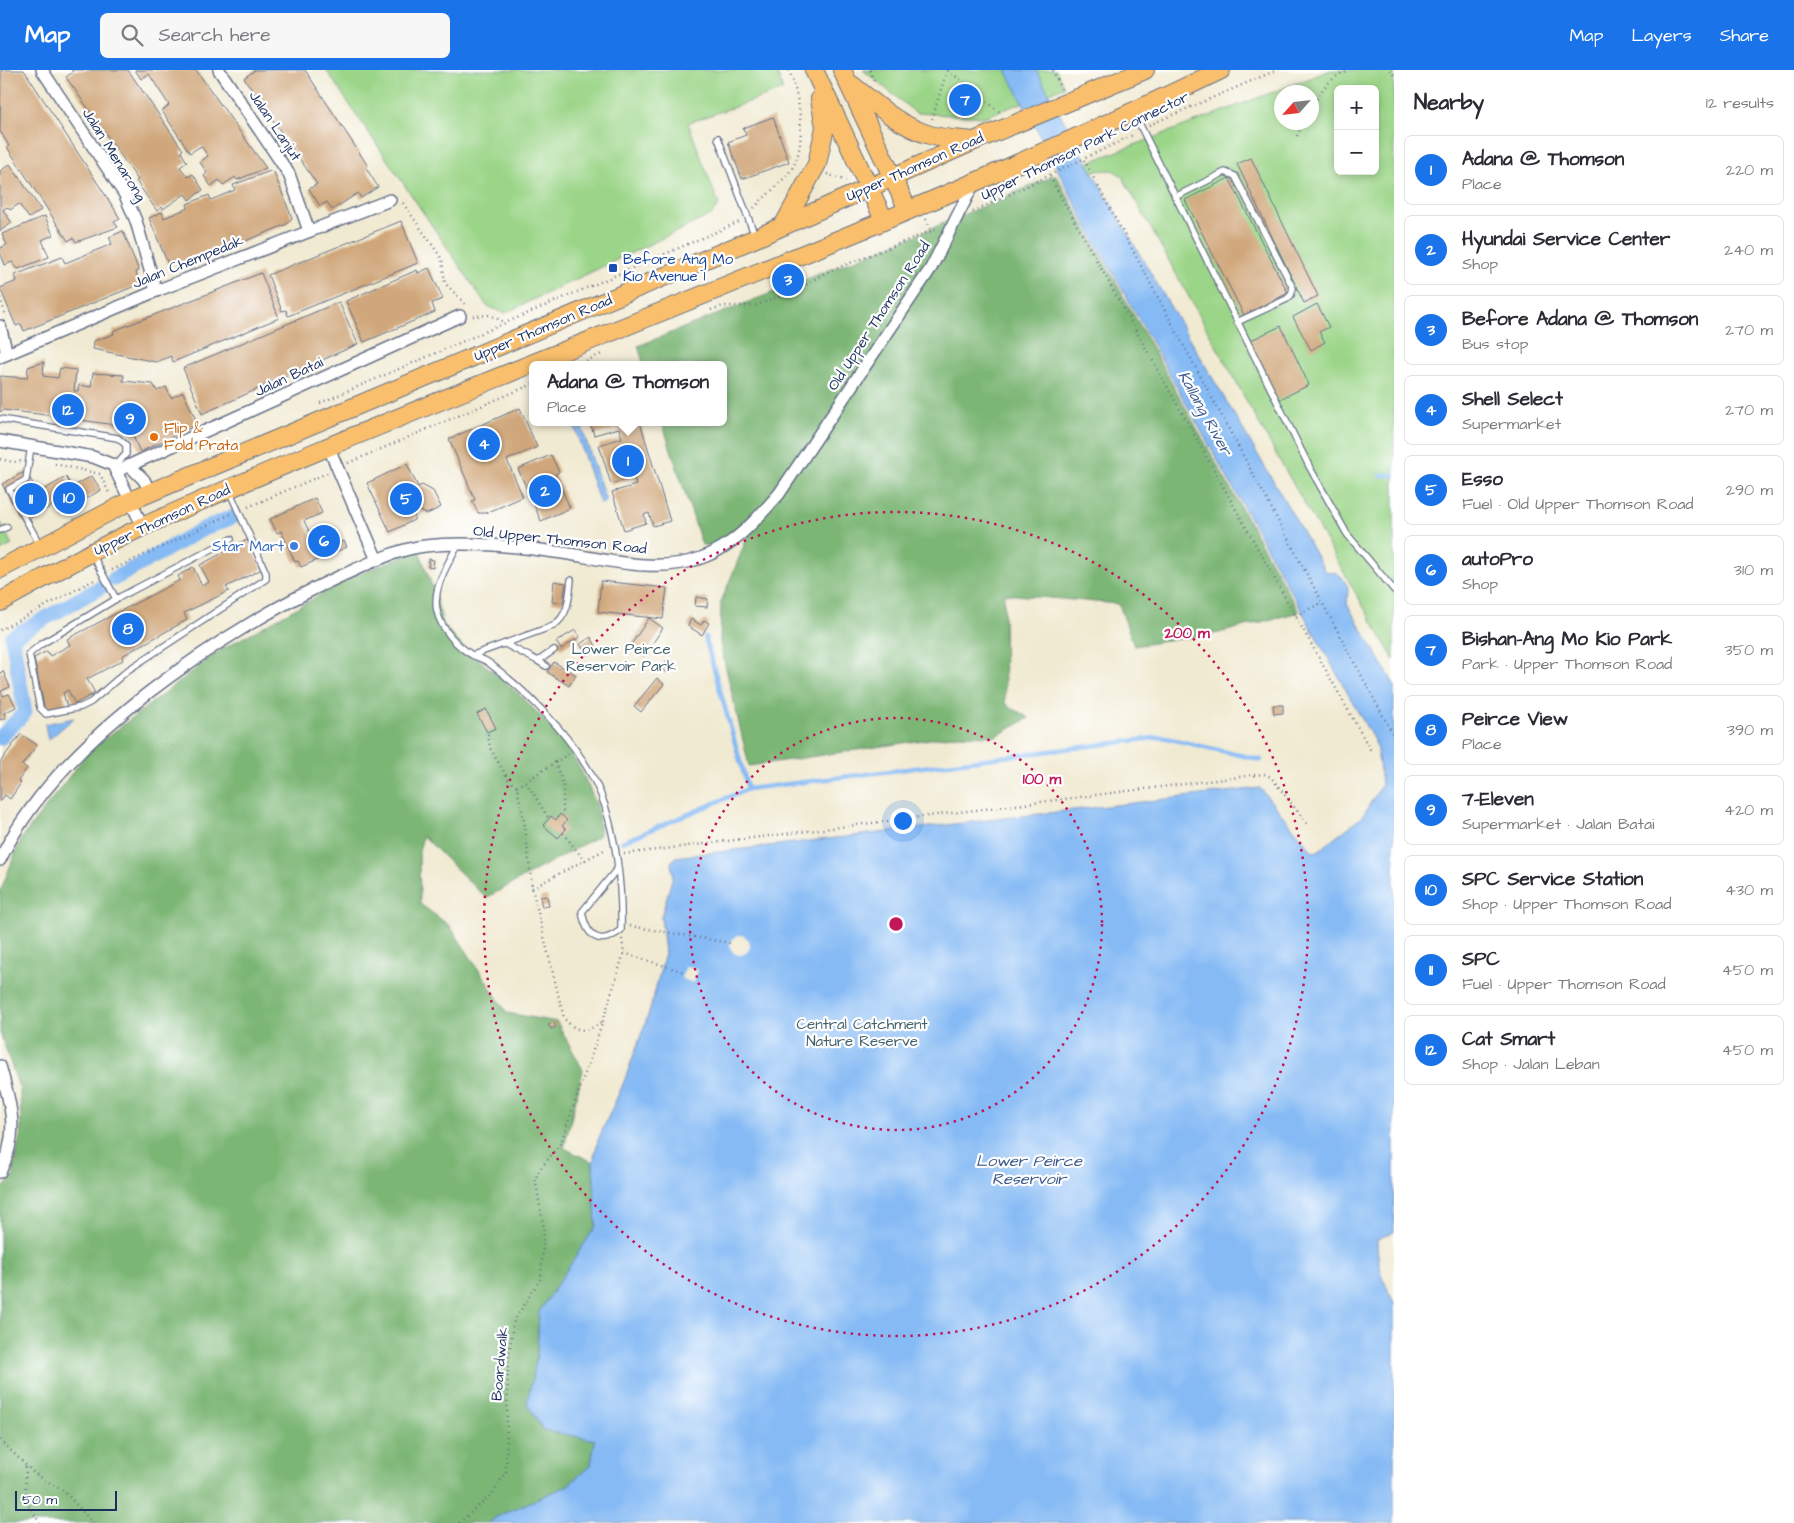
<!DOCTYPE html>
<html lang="en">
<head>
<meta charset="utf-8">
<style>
  body { margin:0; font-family:"Architects Daughter",sans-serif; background:#f7f7f7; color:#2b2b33 }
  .controls { position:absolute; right:15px; top:15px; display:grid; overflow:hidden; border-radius:8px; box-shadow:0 2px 8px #0003 }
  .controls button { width:45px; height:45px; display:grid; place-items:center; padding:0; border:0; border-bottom:1px solid #e1e1e2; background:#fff; color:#2b2b33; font:25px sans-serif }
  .compass { position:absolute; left:1274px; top:15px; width:45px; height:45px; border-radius:50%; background:#fff; box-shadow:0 2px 8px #0003; rotate:243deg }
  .scale { position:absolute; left:15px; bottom:12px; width:102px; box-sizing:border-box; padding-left:5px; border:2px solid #1b2f5e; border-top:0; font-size:14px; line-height:18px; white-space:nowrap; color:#1b2f5e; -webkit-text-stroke:4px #fff; paint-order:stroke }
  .you { position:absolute; left:902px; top:750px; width:18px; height:18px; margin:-12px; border:4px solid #fff; border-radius:50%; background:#1a73e8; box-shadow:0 0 0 8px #1a73e833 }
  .badge { display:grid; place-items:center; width:32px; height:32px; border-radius:50%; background:#1a73e8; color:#fff; font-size:16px; font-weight:700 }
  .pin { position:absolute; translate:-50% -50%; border:2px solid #fff; box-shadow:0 1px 5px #0006 }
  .popup { position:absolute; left:529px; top:291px; width:198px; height:65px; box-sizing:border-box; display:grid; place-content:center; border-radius:8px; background:#fff; filter:drop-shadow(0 1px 4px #0005); font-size:16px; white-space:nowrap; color:#7c7c81 }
  .popup b { font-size:19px; color:#2b2b33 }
  .popup::after { content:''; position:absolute; left:50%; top:100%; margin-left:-10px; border:10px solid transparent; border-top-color:#fff }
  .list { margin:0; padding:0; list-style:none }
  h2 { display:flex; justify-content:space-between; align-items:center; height:65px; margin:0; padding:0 20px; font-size:21px }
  h2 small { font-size:16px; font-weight:400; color:#7c7c81 }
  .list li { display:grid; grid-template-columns:32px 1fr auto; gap:15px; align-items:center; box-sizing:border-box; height:70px; margin:0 10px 10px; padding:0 10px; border:1px solid #e1e1e2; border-radius:8px }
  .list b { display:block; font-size:19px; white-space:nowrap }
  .list p { margin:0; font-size:16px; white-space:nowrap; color:#7c7c81 }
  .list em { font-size:16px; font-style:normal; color:#7c7c81 }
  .icon { flex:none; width:28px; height:28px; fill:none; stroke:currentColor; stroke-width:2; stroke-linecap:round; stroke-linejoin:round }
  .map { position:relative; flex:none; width:1394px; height:1453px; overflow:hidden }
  header { display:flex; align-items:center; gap:30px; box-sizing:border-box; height:70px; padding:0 25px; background:#1a73e8; color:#fff }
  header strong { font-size:24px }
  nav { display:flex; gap:28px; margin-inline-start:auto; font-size:18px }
  .search { width:350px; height:45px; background:#f7f7f7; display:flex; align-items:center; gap:12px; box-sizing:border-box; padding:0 18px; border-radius:8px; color:#7c7c81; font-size:19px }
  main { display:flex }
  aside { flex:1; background:#fff }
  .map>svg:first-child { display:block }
</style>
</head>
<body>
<header>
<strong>Map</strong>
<div class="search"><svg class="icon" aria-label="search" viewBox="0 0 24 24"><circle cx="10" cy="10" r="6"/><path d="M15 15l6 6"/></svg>Search here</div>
<nav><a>Map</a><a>Layers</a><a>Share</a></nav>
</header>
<main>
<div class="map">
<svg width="1394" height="1453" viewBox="0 0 1394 1453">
  <rect width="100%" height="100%" fill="#fff"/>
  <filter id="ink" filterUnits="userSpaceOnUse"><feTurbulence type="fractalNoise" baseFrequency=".02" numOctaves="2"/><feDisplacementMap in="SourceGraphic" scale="10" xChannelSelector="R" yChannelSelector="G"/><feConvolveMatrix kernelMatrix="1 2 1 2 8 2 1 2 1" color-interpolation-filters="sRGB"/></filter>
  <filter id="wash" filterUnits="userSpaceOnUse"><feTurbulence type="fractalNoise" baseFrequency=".0096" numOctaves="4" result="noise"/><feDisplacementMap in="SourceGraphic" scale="20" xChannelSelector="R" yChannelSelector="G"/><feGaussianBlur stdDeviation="1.12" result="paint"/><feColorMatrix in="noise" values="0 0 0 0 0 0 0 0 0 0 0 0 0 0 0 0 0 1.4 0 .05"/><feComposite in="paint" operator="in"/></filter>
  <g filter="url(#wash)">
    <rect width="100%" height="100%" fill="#f1ead2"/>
    <g fill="#9bd588" stroke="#5b8273" fill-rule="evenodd">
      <polygon points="326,0 776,0 783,20 688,53 719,135 711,145 505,243 487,236"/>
      <polygon points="863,0 1056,0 1064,17 984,47 916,43"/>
      <path d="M 1331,0 L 1394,0 L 1394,590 L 1276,384 L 1122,106 L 1113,100 L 1092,101 L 1087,93 ZM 1338,19 L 1375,19 L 1375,101 L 1338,101 ZM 1282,22 L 1312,22 L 1312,52 L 1282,52 Z"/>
      <polygon points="0,451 12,475 0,481"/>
    </g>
    <g fill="#7cb674" stroke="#4c7269">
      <polygon points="1056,105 1299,542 1219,563 1134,576 1119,534 1004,524 1005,634 1029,648 996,666 957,665 749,696 720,573 721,532 752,456 724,476 702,475 662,352 723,352 723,295 644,295 638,276 902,171"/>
      <polygon points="419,480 435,524 443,554 456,570 520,625 557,663 580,698 597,735 600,765 486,828 423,766 419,781 420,834 450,856 507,943 557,952 583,1000 564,1078 593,1092 596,1156 539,1242 537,1287 527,1333 543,1360 595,1370 591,1395 567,1416 498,1446 489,1453 0,1453 0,1121 13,1107 21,1059 20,1020 0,963 0,822 21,769 89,681 219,581 354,506"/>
    </g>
    <g fill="#85baf4" stroke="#5074a9">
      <path d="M 1006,0 L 1036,0 C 1127,170 1230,333 1325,501 L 1336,503 L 1342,507 L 1348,517 L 1347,534 L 1394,614 L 1394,1162 L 1377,1169 C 1377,1194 1383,1211 1394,1233 L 1394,1453 L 489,1453 L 498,1446 L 567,1416 L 591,1395 L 595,1370 L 543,1360 L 527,1333 L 537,1287 L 539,1242 L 596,1156 L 593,1092 L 598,1070 L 624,1012 L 650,940 L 665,883 L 661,847 L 673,806 L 671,793 L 675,787 L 1260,718 L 1313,782 L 1318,781 L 1362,747 L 1382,714 L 1376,674 L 1088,158 Z"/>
      <polygon points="573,352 586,352 587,356 582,358 606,432 600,434"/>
      <polygon points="74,648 48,670 45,654"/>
    </g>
    <g fill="#f1ead2">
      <circle cx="740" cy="875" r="10"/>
      <polygon points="686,896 698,900 693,913 681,908"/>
    </g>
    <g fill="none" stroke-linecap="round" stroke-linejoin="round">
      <g stroke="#85baf4" stroke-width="4.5">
        <polyline points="1381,405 1394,405"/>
        <polyline points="705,567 748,719 1162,667 1261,690"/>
        <polyline points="622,772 748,719"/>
      </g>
      <g stroke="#85baf4" stroke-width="15">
        <polyline points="114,509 203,459 235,446"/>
        <polyline points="0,668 25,642 12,567 101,517"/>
      </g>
    </g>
    <g id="blocks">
      <g fill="#d0a77c">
        <polygon points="1,0 24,0 115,140 120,149 114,152 118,157 76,172 73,168 68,171 7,77 9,76 0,61"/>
        <polygon points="71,0 128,0 183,80 181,82 187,92 180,97 188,107 193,104 203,120 189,130 185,124 163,139 162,137 157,141 136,111 138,110 131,100 66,7 73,2"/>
        <polygon points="135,0 196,0 266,98 237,110 235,107 223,115 219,110 211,116 204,106 207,103 200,92 208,86 201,76 190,83 162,41 169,35 149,4 141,9"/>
        <polygon points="255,0 305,0 368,96 366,98 378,117 361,128 358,123 332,140 327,132 320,136 309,119 317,114 244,8"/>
        <polygon points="773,47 789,92 742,109 728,72 746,65 743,58"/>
        <polygon points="1251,88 1318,226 1304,233 1237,94"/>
        <polygon points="10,94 41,140 29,148 19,134 10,140 7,137 3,140 12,153 0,161 0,101"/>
        <polygon points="273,100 292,148 287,154 177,199 174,191 168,194 149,148 162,142 164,148 188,138 187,134 209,125 211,130 235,120 233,115"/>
        <polygon points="1229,108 1288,223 1244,245 1185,130"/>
        <polygon points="45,146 53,165 42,170 49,187 18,199 12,192 5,195 0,182 0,178 7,175 2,164"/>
        <polygon points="401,151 418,193 288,246 286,240 282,241 268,205"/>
        <polygon points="123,161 139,201 136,202 140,214 24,261 21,254 16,256 0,218 17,211 15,205 62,187 65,193 112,174 109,167"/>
        <polygon points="429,198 443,229 432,233 435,242 364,272 346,231 417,200 418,203"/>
        <polygon points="261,203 279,248 173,292 171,286 156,292 93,279 94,271 114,264 113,261"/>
        <polygon points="339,232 358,274 202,344 183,298"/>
        <polygon points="1317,234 1329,257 1319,262 1325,272 1311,280 1293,247"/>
        <polygon points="1281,256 1309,315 1278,330 1249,271"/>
        <polygon points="44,292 43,306 58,308 60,298 76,300 74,321 78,321 79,315 91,317 93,303 124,305 123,311 153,314 157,321 166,317 171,328 183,322 198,354 140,382 129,357 38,344 3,340 0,342 0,306 27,308 28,297"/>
        <polygon points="520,338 537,377 507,390 523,427 486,443 478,443 472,431 475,430 449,369"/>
        <polygon points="590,352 640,352 670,451 653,456 649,443 644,445 646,453 624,460 612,422 636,415 634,407 611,414 599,375 622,368 619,358 594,365"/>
        <polygon points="551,385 559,402 555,404 570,438 541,451 518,399"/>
        <polygon points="407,394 418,417 422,415 433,421 441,437 427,444 415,439 414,450 390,462 367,413"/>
        <polygon points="26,401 38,423 66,407 72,417 92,406 101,420 59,444 54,435 23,452 2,414"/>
        <polygon points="315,428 322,443 304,451 311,465 323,460 331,477 344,471 347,477 301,497 298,491 295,492 281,461 277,463 270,449"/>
        <polygon points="247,470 262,499 226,517 229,521 184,543 187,550 122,586 123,590 87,609 95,623 75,634 68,620 63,623 67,637 45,641 34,588 47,581 50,586 70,575 67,569 180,510 178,506 193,497 202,516 209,512 200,495"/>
        <polygon points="429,489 434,490 433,498 428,497"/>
        <polygon points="554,511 566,513 563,533 552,532"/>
        <polygon points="601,511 667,518 663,549 598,542"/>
        <polygon points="696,527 708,529 707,537 695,536"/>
        <polygon points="649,548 663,558 644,586 630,576"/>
        <polygon points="691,549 701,555 704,550 709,553 702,565 688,556"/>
        <polygon points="575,560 580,567 561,579 556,572"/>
        <polygon points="591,567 597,578 587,585 580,574"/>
        <polygon points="667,590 673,594 668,603 661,599"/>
        <polygon points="554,592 576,605 569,616 547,602"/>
        <polygon points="3,601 10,617 1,621 3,626 9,624 16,637 4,643 6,648 0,650 0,603"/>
        <polygon points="657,608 664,614 641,642 634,636"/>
        <polygon points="1273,635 1283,635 1283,643 1274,644"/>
        <polygon points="486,639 496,658 487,662 477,644"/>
        <polygon points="21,664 37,675 22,695 27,698 18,711 21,713 10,729 5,725 0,732 0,692"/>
        <polygon points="560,744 567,750 562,756 566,759 558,768 543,755 551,746 556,750"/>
        <polygon points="547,826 549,836 542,837 540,827"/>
        <polygon points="554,952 556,957 551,959 548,955"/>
      </g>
    </g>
  </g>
  <g filter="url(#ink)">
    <use href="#blocks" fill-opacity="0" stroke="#667087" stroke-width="1"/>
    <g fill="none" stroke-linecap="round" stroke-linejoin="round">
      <defs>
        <g id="lane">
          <polyline points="1134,43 1310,398 1347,464 1394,520"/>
          <polyline points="718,68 755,166"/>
          <polyline points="1175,127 1225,102 1235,106 1293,218 1291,225 1287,229 1237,252"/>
          <polyline points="0,349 118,368 126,375 126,384 119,392 113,395"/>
          <polyline points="31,376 26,410 9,419 40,475"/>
          <polyline points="229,420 266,503 266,509 128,600 91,632 81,637 46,644 40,638 29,584 40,575 116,529 231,469"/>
          <polyline points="0,460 7,457"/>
          <path d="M 458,474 C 448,495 432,517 437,541 C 441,559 457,576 472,585 C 478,588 484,589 489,593 C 534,627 588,682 605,736 C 617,775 622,820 621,860 C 599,877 587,867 582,842 L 617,799"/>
          <polyline points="92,484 116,529"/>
          <polyline points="505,574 538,591 554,580"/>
          <path d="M 473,585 L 553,556 C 569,545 569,528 571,510"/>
          <polyline points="538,591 546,596"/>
        </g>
        <g id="street">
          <polyline points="42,0 125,125 136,151 156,221"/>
          <polyline points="219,0 289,104 309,161"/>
          <polyline points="0,256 7,284"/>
          <polyline points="0,287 156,221 390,130"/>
          <polyline points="0,371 93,387 113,395 143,457"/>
          <polyline points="328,376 377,490"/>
          <polyline points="131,397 144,410 150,423"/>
          <polyline points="117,401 460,246"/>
          <path d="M 0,790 C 56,671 225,558 343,505 C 368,494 397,479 425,476 C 467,471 513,476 555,482 C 602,488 653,505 701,488 C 734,476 756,450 779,424 L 931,198 L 975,111"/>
          <path d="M 0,996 C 11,1036 20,1063 0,1102"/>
        </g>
        <g id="primary">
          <polyline points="814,0 884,150"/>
          <polyline points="842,0 908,140"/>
          <path d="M 852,15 C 876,34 899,56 930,65 C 944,69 958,69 972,71"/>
          <polyline points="783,156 817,94 825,57 820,29"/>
          <polyline points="0,499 130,431 756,168 974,71 1145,0"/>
          <path d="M 0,532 C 47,506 94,480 142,457 C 266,401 393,350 519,299 C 755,204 992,111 1221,0"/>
        </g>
      </defs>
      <use href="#lane" stroke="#667087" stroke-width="8"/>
      <use href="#street" stroke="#667087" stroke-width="14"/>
      <use href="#primary" stroke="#667087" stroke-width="20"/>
      <g stroke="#667087" stroke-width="2.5" stroke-dasharray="1 4" stroke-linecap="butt">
        <polyline points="870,0 875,13"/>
        <polyline points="948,0 1001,43"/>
        <polyline points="1053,0 1061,19"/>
        <polyline points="1390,0 1394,5"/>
        <path d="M 1312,38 C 1321,19 1329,9 1348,0"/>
        <polyline points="932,49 947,0"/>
        <polyline points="1149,55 1277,0"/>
        <polyline points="1297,66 1304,52"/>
        <polyline points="1084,90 1394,666"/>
        <polyline points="827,104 846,111"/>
        <polyline points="1050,107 1371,681"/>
        <polyline points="403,133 442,189 445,213 465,234"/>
        <path d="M 754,138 C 763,128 789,106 794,95 C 807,69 799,26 789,0"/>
        <polyline points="973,142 1135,64"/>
        <polyline points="926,149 932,161"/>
        <polyline points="0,228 6,246"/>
        <polyline points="711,240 723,236 754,236 795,221 825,203 936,159"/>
        <polyline points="473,246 490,245 504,252"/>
        <polyline points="577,295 604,283"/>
        <polyline points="320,333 739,152"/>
        <polyline points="0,389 13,392 21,391"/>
        <polyline points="348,393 533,314"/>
        <polyline points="55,394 100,404 110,425"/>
        <polyline points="248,437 327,403"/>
        <polyline points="112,500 231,444"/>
        <polyline points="1296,546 1321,533"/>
        <polyline points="0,560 96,509"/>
        <path d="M 488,664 L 490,678 L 508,709 L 517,717 L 525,756 L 532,818 L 564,948 C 576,963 586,963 602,952"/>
        <polyline points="555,692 563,715 563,746"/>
        <polyline points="526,712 549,749"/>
        <polyline points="517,717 568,684"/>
        <polyline points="563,763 585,791"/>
        <polyline points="624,784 1264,704 1271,707 1308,755"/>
        <polyline points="532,818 606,779"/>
        <polyline points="630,856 730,873"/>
        <polyline points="624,883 684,902"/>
        <polyline points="0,1370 34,1403 65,1422 93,1453"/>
        <polyline points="26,1397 25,1430 40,1453"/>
        <polyline points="459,1453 494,1422 506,1401 508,1295 513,1253 541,1208 544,1159 535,1109 541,1098 561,1073 603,951 624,883 622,869"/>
      </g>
      <use href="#lane" stroke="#fff" stroke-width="5.5"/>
      <use href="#street" stroke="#fff" stroke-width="11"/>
      <use href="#primary" stroke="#f9bf6d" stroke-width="18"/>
    </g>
  </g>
  <g fill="none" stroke="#c2185b" stroke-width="2.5" stroke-dasharray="2.5 5">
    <circle cx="896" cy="854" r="206"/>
    <circle cx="896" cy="854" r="412"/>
  </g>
  <rect fill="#1a4fb4" stroke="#fff" stroke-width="2" x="608" y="193" width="10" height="10" rx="2.5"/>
  <circle fill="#e8710a" stroke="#fff" stroke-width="2" cx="154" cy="367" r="5"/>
  <circle fill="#3f7fe0" stroke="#fff" stroke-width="2" cx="294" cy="476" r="5"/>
  <g text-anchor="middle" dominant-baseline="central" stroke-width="4.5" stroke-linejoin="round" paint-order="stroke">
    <g font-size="15" fill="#1b2f5e" stroke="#fff">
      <text transform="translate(275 56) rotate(56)">Jalan Lanjut</text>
      <text transform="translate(1085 76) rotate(-26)">Upper Thomson Park Connector</text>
      <text transform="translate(114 85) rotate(58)">Jalan Menarong</text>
      <text transform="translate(915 97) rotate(-24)">Upper Thomson Road</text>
      <text transform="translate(188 192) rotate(-22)">Jalan Chempedak</text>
      <text transform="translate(879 246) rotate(-57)">Old Upper Thomson Road</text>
      <text transform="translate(543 258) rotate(-23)">Upper Thomson Road</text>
      <text transform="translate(289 307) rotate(-25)">Jalan Batai</text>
      <text transform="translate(162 450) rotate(-25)">Upper Thomson Road</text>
      <text transform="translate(560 470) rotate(6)">Old Upper Thomson Road</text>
      <text transform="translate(500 1294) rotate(-85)">Boardwalk</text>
    </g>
    <g font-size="15" fill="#164399" stroke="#fff" text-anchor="start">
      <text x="623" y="189">Before Ang Mo<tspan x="623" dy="17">Kio Avenue 1</tspan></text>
    </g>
    <g font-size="15" fill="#c56008" stroke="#fff" text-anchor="start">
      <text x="164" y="358">Flip &amp;<tspan x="164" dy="17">Fold Prata</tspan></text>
    </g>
    <g font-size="15" fill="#366cbe" stroke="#fff" text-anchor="end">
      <text x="284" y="476">Star Mart</text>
    </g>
    <g font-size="15" fill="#41616b" stroke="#fff">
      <text x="621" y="579">Lower Peirce<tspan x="621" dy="17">Reservoir Park</tspan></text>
      <text x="862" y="954">Central Catchment<tspan x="862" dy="17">Nature Reserve</tspan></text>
    </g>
    <g font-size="16" font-style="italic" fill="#3b598b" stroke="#fff">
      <text transform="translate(1205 343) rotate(61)">Kallang River</text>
      <text x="1029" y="1091">Lower Peirce<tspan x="1029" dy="18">Reservoir</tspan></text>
    </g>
  </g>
  <circle cx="896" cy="854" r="8" fill="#c2185b" stroke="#fff" stroke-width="2.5"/>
  <g font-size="15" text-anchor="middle" font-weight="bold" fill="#c2185b" stroke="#fff" stroke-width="4.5" stroke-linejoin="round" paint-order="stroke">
    <text x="1187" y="568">200 m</text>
    <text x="1042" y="714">100 m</text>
  </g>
</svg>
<div class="controls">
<button>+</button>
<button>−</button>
</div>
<svg class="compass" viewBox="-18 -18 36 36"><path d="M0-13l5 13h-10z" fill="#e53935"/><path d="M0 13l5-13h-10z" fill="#7c7c81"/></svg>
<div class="scale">50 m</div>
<div class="you"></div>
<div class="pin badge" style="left:628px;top:391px">1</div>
<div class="popup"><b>Adana @ Thomson</b>Place</div>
<div class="pin badge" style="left:545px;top:421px">2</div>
<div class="pin badge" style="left:788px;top:210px">3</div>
<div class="pin badge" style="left:484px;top:374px">4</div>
<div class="pin badge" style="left:406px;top:429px">5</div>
<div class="pin badge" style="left:324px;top:471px">6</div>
<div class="pin badge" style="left:965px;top:30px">7</div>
<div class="pin badge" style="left:128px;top:559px">8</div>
<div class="pin badge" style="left:130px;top:349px">9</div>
<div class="pin badge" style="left:69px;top:428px">10</div>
<div class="pin badge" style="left:31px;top:429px">11</div>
<div class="pin badge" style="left:68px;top:340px">12</div>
</div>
<aside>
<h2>Nearby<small>12 results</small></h2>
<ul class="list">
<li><span class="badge">1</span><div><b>Adana @ Thomson</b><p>Place</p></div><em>220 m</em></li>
<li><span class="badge">2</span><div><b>Hyundai Service Center</b><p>Shop</p></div><em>240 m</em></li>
<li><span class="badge">3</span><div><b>Before Adana @ Thomson</b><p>Bus stop</p></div><em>270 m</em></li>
<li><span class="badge">4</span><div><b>Shell Select</b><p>Supermarket</p></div><em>270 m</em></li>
<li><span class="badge">5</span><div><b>Esso</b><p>Fuel · Old Upper Thomson Road</p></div><em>290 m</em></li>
<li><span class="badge">6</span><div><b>autoPro</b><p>Shop</p></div><em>310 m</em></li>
<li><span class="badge">7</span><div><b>Bishan-Ang Mo Kio Park</b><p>Park · Upper Thomson Road</p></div><em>350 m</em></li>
<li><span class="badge">8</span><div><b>Peirce View</b><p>Place</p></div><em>390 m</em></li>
<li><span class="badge">9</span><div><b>7-Eleven</b><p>Supermarket · Jalan Batai</p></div><em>420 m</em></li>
<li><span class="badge">10</span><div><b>SPC Service Station</b><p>Shop · Upper Thomson Road</p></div><em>430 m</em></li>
<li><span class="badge">11</span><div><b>SPC</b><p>Fuel · Upper Thomson Road</p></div><em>450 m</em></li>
<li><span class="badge">12</span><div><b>Cat Smart</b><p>Shop · Jalan Leban</p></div><em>450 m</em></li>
</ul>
</aside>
</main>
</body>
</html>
